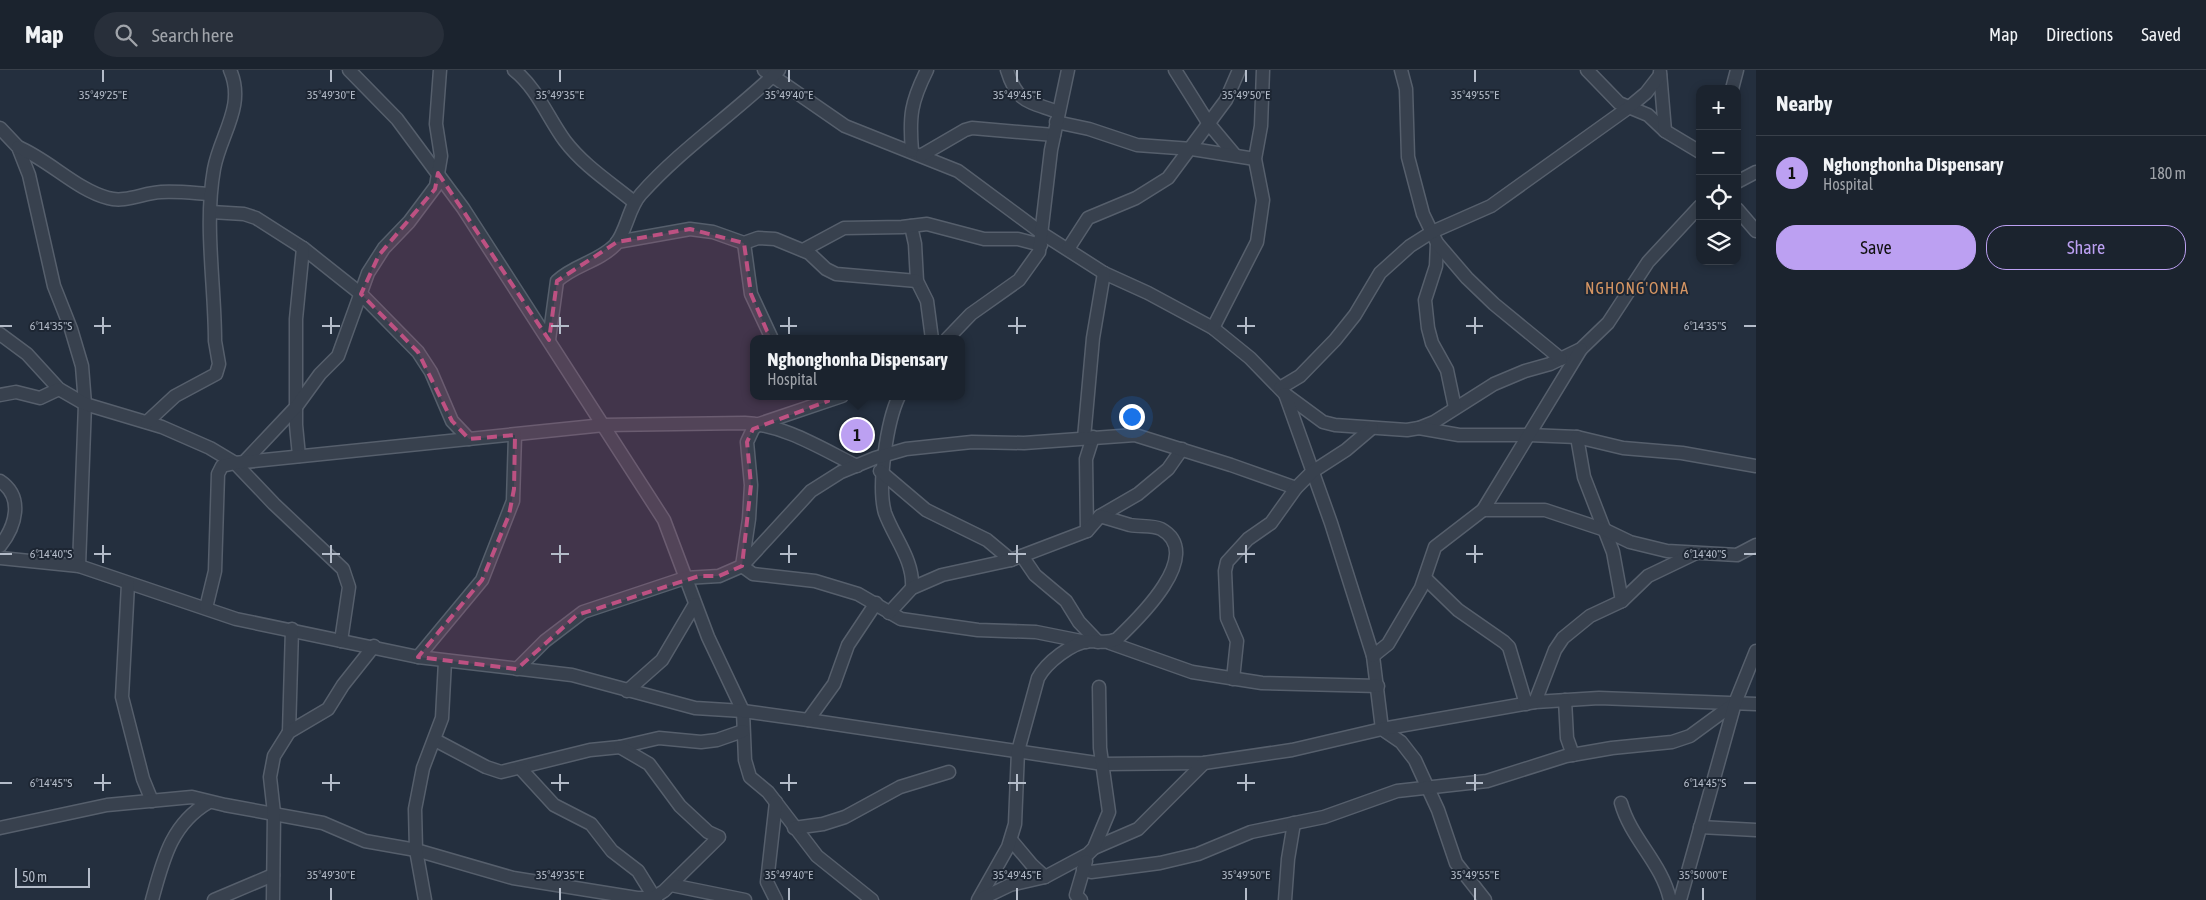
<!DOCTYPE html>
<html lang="en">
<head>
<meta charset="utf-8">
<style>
  body { margin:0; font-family:"Asap Condensed",sans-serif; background:#282f3a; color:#f1f3f6 }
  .controls { position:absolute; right:15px; top:15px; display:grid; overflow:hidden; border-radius:10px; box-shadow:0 2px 8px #0003 }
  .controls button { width:45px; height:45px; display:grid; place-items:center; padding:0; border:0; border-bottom:1px solid #39404a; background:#1b232e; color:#f1f3f6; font:25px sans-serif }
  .scale { position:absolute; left:15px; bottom:12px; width:75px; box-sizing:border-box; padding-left:5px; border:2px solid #b4bcc9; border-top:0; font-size:14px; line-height:18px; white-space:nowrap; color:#b4bcc9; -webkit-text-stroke:4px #1d2633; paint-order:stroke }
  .you { position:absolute; left:1131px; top:346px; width:18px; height:18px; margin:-12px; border:4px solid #fff; border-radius:50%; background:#1a73e8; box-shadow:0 0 0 8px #1a73e833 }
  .badge { display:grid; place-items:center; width:32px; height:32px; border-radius:50%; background:#bca0f2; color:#111; font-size:16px; font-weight:700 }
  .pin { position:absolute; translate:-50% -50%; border:2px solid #fff; box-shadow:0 1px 5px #0006 }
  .popup { position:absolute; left:750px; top:265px; width:215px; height:65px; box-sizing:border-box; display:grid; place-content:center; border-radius:10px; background:#1b232e; filter:drop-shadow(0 1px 4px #0005); font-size:16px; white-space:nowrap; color:#a0a4aa }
  .popup b { font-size:19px; color:#f1f3f6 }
  .popup::after { content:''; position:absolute; left:50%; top:100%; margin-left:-10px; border:10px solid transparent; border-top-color:#1b232e }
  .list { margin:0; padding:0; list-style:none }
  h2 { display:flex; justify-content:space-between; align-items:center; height:65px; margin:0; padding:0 20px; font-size:21px }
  h2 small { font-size:16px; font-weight:400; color:#a0a4aa }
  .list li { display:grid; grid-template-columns:32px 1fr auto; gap:15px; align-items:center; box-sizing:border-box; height:75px; padding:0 20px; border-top:1px solid #39404a }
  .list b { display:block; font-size:19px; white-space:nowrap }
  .list p { margin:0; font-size:16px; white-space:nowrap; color:#a0a4aa }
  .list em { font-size:16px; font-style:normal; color:#a0a4aa }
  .actions { display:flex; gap:10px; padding:15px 20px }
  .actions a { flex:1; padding:11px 0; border:1px solid #bca0f2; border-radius:20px; text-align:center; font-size:18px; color:#bca0f2 }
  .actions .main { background:#bca0f2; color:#111 }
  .icon { flex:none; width:28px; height:28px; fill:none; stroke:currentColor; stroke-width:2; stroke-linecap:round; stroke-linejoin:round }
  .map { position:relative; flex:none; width:1756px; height:830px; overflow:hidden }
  header { display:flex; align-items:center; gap:30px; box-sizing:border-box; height:70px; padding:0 25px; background:#1b232e; border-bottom:1px solid #39404a }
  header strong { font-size:24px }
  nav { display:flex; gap:28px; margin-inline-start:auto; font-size:18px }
  .search { width:350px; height:45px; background:#282f3a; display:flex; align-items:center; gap:12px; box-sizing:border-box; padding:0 18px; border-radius:28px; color:#a0a4aa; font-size:19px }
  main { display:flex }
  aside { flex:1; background:#1b232e }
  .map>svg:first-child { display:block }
</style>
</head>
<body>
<header>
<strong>Map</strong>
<div class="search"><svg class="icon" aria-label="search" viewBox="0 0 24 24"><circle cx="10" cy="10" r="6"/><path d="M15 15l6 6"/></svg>Search here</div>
<nav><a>Map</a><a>Directions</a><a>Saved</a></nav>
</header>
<main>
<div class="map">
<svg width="1756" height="830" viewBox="0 0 1756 830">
  <rect width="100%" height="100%" fill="#242f3e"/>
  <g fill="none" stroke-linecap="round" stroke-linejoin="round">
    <defs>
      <g id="minor">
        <polyline points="349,0 397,49 463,138 664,450 708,567 743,641 745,690 750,707 768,722 817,786 872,830"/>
        <path d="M 514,0 C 537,18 548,48 565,71 C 584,96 611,113 634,132"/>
        <polyline points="764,0 845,56 958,101 1043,164 1104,203 1148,223 1213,258 1250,288 1285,324 1323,352 1335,355 1407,360 1419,358 1434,352 1494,314 1525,301 1550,294 1581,279 1608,253 1648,192 1700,136"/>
        <path d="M 1007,0 C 1017,33 1028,31 1058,42"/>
        <polyline points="1175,0 1209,54 1235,85"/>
        <polyline points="1401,0 1406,19 1408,87 1423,144 1437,173 1436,196 1425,230 1428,258 1432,273 1447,300 1455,338"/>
        <polyline points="1587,0 1619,33 1648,45 1665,61 1700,82"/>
        <polyline points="1660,2 1665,61"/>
        <polyline points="1732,19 1737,0"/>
        <polyline points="1056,52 1089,59 1137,75 1192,79 1255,89"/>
        <polyline points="0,58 18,77 29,105 54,216 71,259 82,296 85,334 79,496"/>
        <path d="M 18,77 C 49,90 77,120 108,128 C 125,133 143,123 161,122 C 177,121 194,123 210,124"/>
        <path d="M 912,81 C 909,46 911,32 927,0"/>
        <polyline points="922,85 965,60 972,58 1054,65"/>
        <polyline points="1737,112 1756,102"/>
        <polyline points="1737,139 1756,161"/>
        <polyline points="211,142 244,144 256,148 303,178 361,224 418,282 431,302 452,351 469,369"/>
        <polyline points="911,156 915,174 917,211 927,231 932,269"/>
        <polyline points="617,172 690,159 713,162 744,173 758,168 775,169 809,183 826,199 836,204 917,211"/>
        <polyline points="744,173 751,224 772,269"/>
        <polyline points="1437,173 1467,208 1494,234 1561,289"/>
        <polyline points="1068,179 1088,148 1136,128 1168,108 1226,30 1239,0"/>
        <polyline points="803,180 844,158 902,157 927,154 984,169 1018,169 1041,175"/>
        <polyline points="1213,258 1257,172 1263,130 1255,89 1261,56 1263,0"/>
        <polyline points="0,264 27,284 59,319 85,334 162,357 210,378 235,393 274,434 343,499 349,517 341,571"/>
        <polyline points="947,269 971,244 1019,210 1039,182 1051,80 1068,0"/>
        <path d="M 549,270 L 557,211 C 574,195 598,192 615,175 C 627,161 628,138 641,124 C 682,78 735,43 779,0"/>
        <polyline points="1280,318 1300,306 1335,270 1355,245 1380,203 1410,176 1432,162 1491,136 1628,38 1646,23 1660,5"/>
        <polyline points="1285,324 1331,453 1373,586 1382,659 1401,672 1415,690 1438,740 1456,793 1485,830"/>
        <polyline points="0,325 16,322 40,328 59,319"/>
        <polyline points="842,326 759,354 753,359 747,372 751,415 749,449 742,496 753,504 815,511 858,524 901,549 978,560 1036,562 1086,572"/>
        <path d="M 899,326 C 887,351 877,416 885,443 C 894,468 914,490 912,518"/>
        <path d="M 147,352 L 175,326 L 216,304 L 219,294 L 215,271 C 215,215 204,155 214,99 C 220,65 246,36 230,0"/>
        <polyline points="1419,358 1459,365 1529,365 1577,367 1623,378 1682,383 1756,396"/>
        <polyline points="1577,367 1584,407 1613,482 1622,531"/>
        <polyline points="1084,368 1093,268 1104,203"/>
        <polyline points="299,386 296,355 296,249 303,178"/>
        <polyline points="245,391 296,337 320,304 338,286 368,203 384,178 409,152 436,116 441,86 436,54 440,0"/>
        <polyline points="880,401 926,440 987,470 1011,490"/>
        <path d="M 0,411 C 24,427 16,456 0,476"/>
        <polyline points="1483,440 1545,440 1605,460 1630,472 1667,481 1737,485 1756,475"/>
        <polyline points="1087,461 1086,389 1093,367"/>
        <polyline points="1022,486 1035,505 1066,531 1079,552 1098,572"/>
        <polyline points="0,488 79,496 236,549 418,587 572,605 695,638 743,641 808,650 1103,694 1204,693 1292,680 1382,659 1535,632 1599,628 1756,634"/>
        <polyline points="1426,509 1458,540 1504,572 1509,577 1526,634"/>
        <polyline points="128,514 122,627 143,709 152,731"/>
        <path d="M 206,538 L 215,501 L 218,404 L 222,396 L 235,393 L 604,355 L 745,353 C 785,355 822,379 857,396"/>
        <polyline points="889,543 912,518 942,505 1011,490 1087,461 1100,446 1138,424 1168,399 1182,379"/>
        <polyline points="1110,573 1192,602 1262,613 1378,616"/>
        <polyline points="1373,586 1388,574 1421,518 1435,477 1483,440 1581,279"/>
        <polyline points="418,587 482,510 513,431 515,365"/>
        <polyline points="517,599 545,571 583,542 685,508 719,506 742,496 811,421 841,402 875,388 906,379 972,372 1024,373 1135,365 1231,395 1296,418"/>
        <polyline points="1233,609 1237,571 1227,548 1225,501 1227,492 1248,469 1271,453 1296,418 1312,402 1346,380 1372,358"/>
        <polyline points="627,621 662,590 695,534"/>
        <polyline points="1565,630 1567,668 1573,685"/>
        <polyline points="1535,632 1555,580 1563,568 1590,546 1622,531 1648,506 1696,483"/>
        <polyline points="808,650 834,614 848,575 876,533"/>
        <polyline points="289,662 292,559"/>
        <polyline points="435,670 486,697 501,702 590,680 620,677 659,668 701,672 717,670 743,661"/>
        <polyline points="521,699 554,735 591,754 612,781 638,801 656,830"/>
        <path d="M 1621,733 C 1631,769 1662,793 1670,830"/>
        <polyline points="1700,757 1756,760"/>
        <polyline points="0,758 107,735 192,727 225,735 323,753 365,771 416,780 513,808 637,828 653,828 664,821 719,767 708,762 680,736 649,694 620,677"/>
        <polyline points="794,758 823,754 845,747 900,717 949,702"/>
        <polyline points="1011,770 1032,795 1045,807"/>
        <polyline points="1094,778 1138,759 1204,693"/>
        <polyline points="1083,799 1091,802 1160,793 1198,784 1251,762 1324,747 1397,721 1487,711 1566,686 1612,678 1672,672 1690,666 1735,633"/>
        <polyline points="671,815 745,830"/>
        <path d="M 152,830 C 163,790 171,754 209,732"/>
        <polyline points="214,830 273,805"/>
        <polyline points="273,830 274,743 270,707 274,686 289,662 328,639 343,615 374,576"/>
        <polyline points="425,830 416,780 415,739 423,698 442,648 445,591"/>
        <polyline points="776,830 767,812 776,732"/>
        <path d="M 978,830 L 1008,777 L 1015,754 L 1018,681 L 1038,608 C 1046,593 1072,572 1090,571 C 1100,571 1107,574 1117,569 C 1138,549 1206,484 1161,459 C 1152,455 1140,457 1130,455 C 1120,452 1110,449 1100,446"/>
        <polyline points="979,830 1010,815 1045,807 1088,784 1094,778 1109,742 1100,678 1099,617"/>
        <polyline points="1081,830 1076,825 1086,791"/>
        <polyline points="1285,830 1288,789 1294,753"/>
        <polyline points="1680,830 1735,633 1756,581"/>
      </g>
    </defs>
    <use href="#minor" stroke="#565f6c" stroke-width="15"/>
    <use href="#minor" stroke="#38414e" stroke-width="12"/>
  </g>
  <path fill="#bd5182" fill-opacity="0.2" stroke="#bd5182" stroke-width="4" stroke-dasharray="10 6" stroke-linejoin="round" d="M 438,103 L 549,270 L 557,211 L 617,172 L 690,159 L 744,173 L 751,224 L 767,261 L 828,331 L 753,359 L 747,372 L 751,415 L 742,496 L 719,506 L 699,506 L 577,545 L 517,599 L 418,587 L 482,510 L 509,445 L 514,419 L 515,365 L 469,369 L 452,351 L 418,282 L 361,224 L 379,185 L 435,119 Z"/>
  <path fill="none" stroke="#b4bcc9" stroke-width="2" d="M 103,0 L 103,12M 331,0 L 331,12M 560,0 L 560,12M 789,0 L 789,12M 1017,0 L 1017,12M 1246,0 L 1246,12M 1475,0 L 1475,12M 103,247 L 103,264M 331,247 L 331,264M 560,247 L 560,264M 789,247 L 789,264M 1017,247 L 1017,264M 1246,247 L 1246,264M 1475,247 L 1475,264M 0,256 L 12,256M 94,256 L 111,256M 322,256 L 340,256M 551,256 L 569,256M 780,256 L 797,256M 1008,256 L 1026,256M 1237,256 L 1255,256M 1466,256 L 1483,256M 1744,256 L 1756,256M 103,475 L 103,493M 331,475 L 331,493M 560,475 L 560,493M 789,475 L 789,493M 1017,475 L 1017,493M 1246,475 L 1246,493M 1475,475 L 1475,493M 0,484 L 12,484M 94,484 L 111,484M 322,484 L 340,484M 551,484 L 569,484M 780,484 L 797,484M 1008,484 L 1026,484M 1237,484 L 1255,484M 1466,484 L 1483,484M 1744,484 L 1756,484M 103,704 L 103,721M 331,704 L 331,721M 560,704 L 560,721M 789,704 L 789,721M 1017,704 L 1017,721M 1246,704 L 1246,721M 1475,704 L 1475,721M 0,713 L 12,713M 94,713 L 111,713M 322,713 L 340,713M 551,713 L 569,713M 780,713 L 797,713M 1008,713 L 1026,713M 1237,713 L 1255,713M 1466,713 L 1483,713M 1744,713 L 1756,713M 331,818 L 331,830M 560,818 L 560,830M 789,818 L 789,830M 1017,818 L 1017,830M 1246,818 L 1246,830M 1475,818 L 1475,830M 1703,818 L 1703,830"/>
  <g text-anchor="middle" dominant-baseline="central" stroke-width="4" stroke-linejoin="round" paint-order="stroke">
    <g font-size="16" letter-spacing="1" fill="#d59563" stroke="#1d2633">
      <text x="1637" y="218">NGHONG'ONHA</text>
    </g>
  </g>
  <g font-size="12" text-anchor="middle" fill="#b4bcc9" stroke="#1d2633" stroke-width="4" stroke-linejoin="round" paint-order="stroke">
    <text x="103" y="29">35°49'25"E</text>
    <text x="331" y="29">35°49'30"E</text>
    <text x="560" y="29">35°49'35"E</text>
    <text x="789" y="29">35°49'40"E</text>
    <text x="1017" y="29">35°49'45"E</text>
    <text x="1246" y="29">35°49'50"E</text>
    <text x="1475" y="29">35°49'55"E</text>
    <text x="51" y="260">6°14'35"S</text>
    <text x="1705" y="260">6°14'35"S</text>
    <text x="51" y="488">6°14'40"S</text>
    <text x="1705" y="488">6°14'40"S</text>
    <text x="51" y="717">6°14'45"S</text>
    <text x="1705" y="717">6°14'45"S</text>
    <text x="331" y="809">35°49'30"E</text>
    <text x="560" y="809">35°49'35"E</text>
    <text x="789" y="809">35°49'40"E</text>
    <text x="1017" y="809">35°49'45"E</text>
    <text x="1246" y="809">35°49'50"E</text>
    <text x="1475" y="809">35°49'55"E</text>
    <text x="1703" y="809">35°50'00"E</text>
  </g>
</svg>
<div class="controls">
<button>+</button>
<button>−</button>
<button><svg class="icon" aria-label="locate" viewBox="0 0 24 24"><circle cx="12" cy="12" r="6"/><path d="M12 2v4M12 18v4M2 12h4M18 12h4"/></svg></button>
<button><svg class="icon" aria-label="layers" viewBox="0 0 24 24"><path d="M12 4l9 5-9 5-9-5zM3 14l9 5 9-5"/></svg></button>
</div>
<div class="scale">50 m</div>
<div class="you"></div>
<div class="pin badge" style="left:857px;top:365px">1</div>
<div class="popup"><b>Nghonghonha Dispensary</b>Hospital</div>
</div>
<aside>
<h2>Nearby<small></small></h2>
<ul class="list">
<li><span class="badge">1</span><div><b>Nghonghonha Dispensary</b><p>Hospital</p></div><em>180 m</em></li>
</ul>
<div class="actions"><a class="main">Save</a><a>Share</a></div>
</aside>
</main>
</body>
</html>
